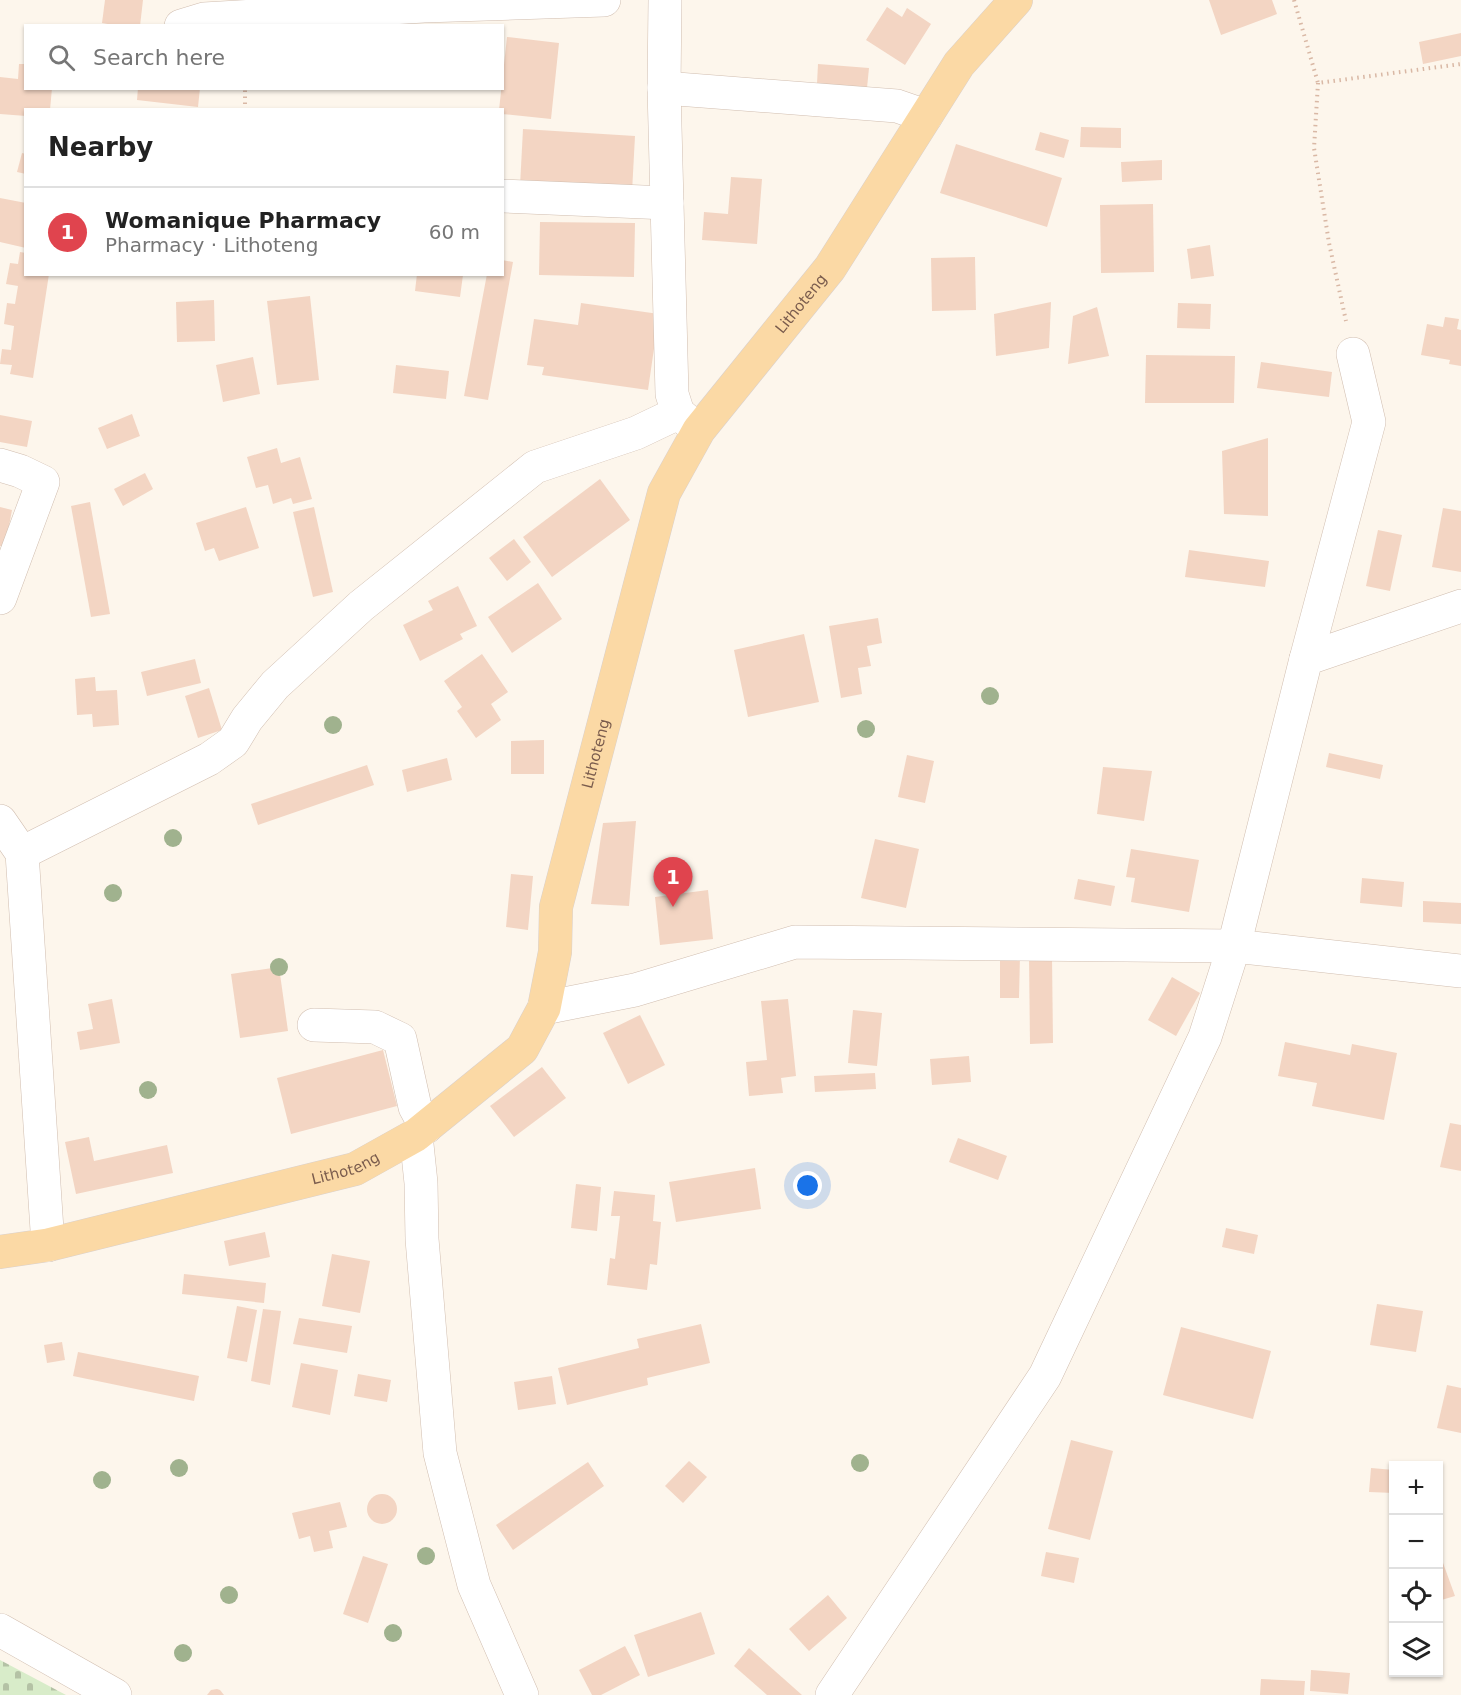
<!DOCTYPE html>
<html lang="en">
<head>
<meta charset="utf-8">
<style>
  body { margin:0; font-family:"DejaVu Sans",sans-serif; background:#f2f2f2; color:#222 }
  .controls { position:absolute; right:18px; bottom:18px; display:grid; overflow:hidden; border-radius:0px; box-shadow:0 2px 4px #0004 }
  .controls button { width:54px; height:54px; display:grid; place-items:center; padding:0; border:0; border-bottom:2px solid #e0e0e0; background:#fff; color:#222; font:30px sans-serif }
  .you { position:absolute; left:808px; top:1186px; width:21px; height:21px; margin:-15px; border:4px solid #fff; border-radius:50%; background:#1a73e8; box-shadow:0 0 0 9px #1a73e833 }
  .badge { display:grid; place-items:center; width:39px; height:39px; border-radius:50%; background:#ea580c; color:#fff; font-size:20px; font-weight:700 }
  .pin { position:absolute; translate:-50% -50px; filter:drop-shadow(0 2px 3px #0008) }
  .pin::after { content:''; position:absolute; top:32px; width:21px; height:18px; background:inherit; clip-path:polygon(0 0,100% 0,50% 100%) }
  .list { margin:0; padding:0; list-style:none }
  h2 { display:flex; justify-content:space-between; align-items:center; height:78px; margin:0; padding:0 24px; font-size:26px }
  h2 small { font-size:20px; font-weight:400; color:#767676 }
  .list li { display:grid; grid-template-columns:39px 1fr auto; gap:18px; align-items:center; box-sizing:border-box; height:90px; padding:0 24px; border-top:2px solid #e0e0e0 }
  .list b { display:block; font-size:22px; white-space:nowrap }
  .list p { margin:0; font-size:20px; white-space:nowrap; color:#767676 }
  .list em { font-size:20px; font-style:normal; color:#767676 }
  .icon { flex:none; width:33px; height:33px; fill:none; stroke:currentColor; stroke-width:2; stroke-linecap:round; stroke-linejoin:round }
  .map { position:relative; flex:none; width:1461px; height:1695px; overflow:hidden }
  .search { position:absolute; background:#fff; box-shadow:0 2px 4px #0004; left:24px; top:24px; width:480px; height:66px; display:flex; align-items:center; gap:15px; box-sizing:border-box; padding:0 21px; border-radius:0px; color:#767676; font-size:22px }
  .panel { position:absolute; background:#fff; box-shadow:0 2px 4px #0004; left:24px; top:108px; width:480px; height:168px; border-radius:0px }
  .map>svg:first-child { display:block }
</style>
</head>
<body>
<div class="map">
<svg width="1461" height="1695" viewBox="0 0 1461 1695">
  <defs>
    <pattern id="cemetery-stones" width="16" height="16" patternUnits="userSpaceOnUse" patternTransform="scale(1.5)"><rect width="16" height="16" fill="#d8ecc9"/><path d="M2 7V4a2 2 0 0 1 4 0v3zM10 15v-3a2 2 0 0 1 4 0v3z" fill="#b4c2a5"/></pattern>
  </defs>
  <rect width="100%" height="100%" fill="#fdf6ec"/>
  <polygon fill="url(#cemetery-stones)" points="0,1660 66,1695 0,1695"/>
  <g fill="#f3d5c3">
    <polygon points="105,0 143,0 140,26 119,26 102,23"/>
    <polygon points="1209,0 1272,0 1277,14 1221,35"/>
    <polygon points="887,7 902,17 907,8 931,24 905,65 866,40"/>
    <polygon points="1461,33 1461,56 1423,64 1419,42"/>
    <polygon points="507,37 559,43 551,119 502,114 502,110 499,110"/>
    <polygon points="19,64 26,64 26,88 52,88 50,110 26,110 26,116 0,114 0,77 18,79"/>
    <polygon points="818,64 869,68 867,88 817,84"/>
    <polygon points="138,88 200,88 198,107 137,100"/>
    <polygon points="1081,127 1121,128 1121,148 1080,147"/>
    <polygon points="523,129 635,136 632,192 520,186"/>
    <polygon points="1040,132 1069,140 1064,158 1035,150"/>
    <polygon points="956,144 1062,178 1047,227 940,193"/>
    <polygon points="22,153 26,154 26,174 17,172"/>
    <polygon points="1162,160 1162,180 1122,182 1121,162"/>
    <polygon points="731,177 762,179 757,244 702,240 704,212 728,214"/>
    <polygon points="0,198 26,203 26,248 0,242"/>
    <polygon points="1153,204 1154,272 1101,273 1100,205"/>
    <polygon points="540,222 635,223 634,277 539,275"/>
    <polygon points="1210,245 1214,276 1191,279 1187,249"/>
    <polygon points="20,252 26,253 26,274 49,274 33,378 10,374 12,365 0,364 2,349 11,350 14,326 4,324 7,303 15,304 18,286 6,284 10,263 18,264"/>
    <polygon points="975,257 976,310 932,311 931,258"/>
    <polygon points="502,260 513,262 488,400 464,396 487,274 502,274"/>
    <polygon points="417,274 463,275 460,297 415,291"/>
    <polygon points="310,296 319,380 277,385 267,301"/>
    <polygon points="214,300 215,341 177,342 176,302"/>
    <polygon points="1051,302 1049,348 996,356 994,314"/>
    <polygon points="581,303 659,314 648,390 542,375 544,367 527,365 534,319 578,325"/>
    <polygon points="1178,303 1211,304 1210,329 1177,328"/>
    <polygon points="1097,307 1109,356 1068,364 1073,316"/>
    <polygon points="1445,317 1459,319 1457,329 1461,330 1461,366 1449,364 1450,360 1421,355 1427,324 1443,327"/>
    <polygon points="1146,355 1235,356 1234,403 1145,403"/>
    <polygon points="253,357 260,394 223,402 216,365"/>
    <polygon points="1261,362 1332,372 1329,397 1257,388"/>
    <polygon points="396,365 449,371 446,399 393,393"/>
    <polygon points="132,414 140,436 107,449 98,428"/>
    <polygon points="0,415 32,421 27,447 0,442"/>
    <polygon points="1268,438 1268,516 1224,514 1222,451"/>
    <polygon points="277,448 281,463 300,457 312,499 293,504 291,498 273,504 268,485 256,488 247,457"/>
    <polygon points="145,473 153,489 123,506 114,489"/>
    <polygon points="600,479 630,520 552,577 523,537"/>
    <polygon points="90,502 110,614 91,617 71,506"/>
    <polygon points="0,507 12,510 5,547 0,546"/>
    <polygon points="246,507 259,548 219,561 214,548 205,551 196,523"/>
    <polygon points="314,507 333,592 313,597 293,512"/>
    <polygon points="1443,508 1461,511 1461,572 1432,567"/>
    <polygon points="1378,530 1402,535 1390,591 1366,586"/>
    <polygon points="514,539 531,562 507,581 489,558"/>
    <polygon points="1189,550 1269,561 1265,587 1185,577"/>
    <polygon points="538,583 562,619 512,653 488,617"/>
    <polygon points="458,586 477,626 460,634 463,639 420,661 403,625 433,610 428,601"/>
    <polygon points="878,618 882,643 867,646 871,666 858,668 862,694 841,698 829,626"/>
    <polygon points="804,634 819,702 748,717 734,650"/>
    <polygon points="482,654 508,692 491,704 501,720 476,738 457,711 462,707 444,681"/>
    <polygon points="195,659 201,683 147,696 141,672"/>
    <polygon points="95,677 96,691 117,690 119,725 93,727 92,714 77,715 75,679"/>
    <polygon points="209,688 222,730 198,738 185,696"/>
    <polygon points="544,740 544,774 511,774 511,741"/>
    <polygon points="1329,753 1383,765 1380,779 1326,767"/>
    <polygon points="907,755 934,761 925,803 898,797"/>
    <polygon points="447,758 452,780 407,792 402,770"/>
    <polygon points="367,765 374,785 258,825 251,804"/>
    <polygon points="1103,767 1152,771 1144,821 1097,814"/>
    <polygon points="636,821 629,906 591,904 603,823"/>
    <polygon points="875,839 919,849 906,908 861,898"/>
    <polygon points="1131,849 1199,860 1189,912 1131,902 1135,878 1126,877"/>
    <polygon points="511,874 533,876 528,930 506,927"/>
    <polygon points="1362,878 1404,882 1402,907 1360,903"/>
    <polygon points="1078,879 1115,886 1111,906 1074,899"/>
    <polygon points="708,890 713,939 660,945 655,897"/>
    <polygon points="1423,901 1461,903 1461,924 1423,922"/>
    <polygon points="1000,954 1020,955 1019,998 1000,998"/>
    <polygon points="1052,956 1053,1043 1030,1044 1029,957"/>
    <polygon points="279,967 288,1031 240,1038 231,974"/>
    <polygon points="1172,977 1200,993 1176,1036 1148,1020"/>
    <polygon points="112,999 120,1043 80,1050 77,1032 93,1029 88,1004"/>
    <polygon points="788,999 796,1076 781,1078 783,1093 749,1096 746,1062 767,1060 761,1001"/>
    <polygon points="853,1010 882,1013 877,1066 848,1063"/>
    <polygon points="640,1015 665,1065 628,1084 603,1033"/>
    <polygon points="1285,1042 1350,1055 1352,1044 1397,1053 1384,1120 1312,1106 1317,1083 1278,1076"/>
    <polygon points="383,1050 397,1106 291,1134 277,1078"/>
    <polygon points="969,1056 971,1082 932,1085 930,1059"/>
    <polygon points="542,1067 566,1098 514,1137 490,1106"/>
    <polygon points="875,1073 876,1089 815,1092 814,1076"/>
    <polygon points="1450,1123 1461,1125 1461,1171 1440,1167"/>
    <polygon points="89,1137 94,1161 167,1145 173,1173 76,1194 65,1142"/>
    <polygon points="958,1138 1007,1156 998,1180 949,1162"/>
    <polygon points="755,1168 761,1209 676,1222 669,1182"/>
    <polygon points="576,1184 601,1187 597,1231 571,1228"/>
    <polygon points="614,1191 655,1195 653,1221 661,1222 657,1265 650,1264 647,1290 607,1285 610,1258 615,1259 620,1216 611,1216"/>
    <polygon points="1226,1228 1258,1235 1254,1254 1222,1247"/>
    <polygon points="265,1232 270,1257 229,1266 224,1241"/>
    <polygon points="332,1254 370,1261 360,1313 322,1306"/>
    <polygon points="184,1274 266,1283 264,1303 182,1294"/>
    <polygon points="1377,1304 1423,1311 1416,1352 1370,1345"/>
    <polygon points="237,1306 257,1310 247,1362 227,1358"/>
    <polygon points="263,1309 281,1311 270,1385 251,1381"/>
    <polygon points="299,1318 352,1326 347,1353 293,1344"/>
    <polygon points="701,1324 710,1363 647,1378 648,1385 567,1405 558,1368 639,1348 637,1339"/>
    <polygon points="1181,1327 1271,1351 1253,1419 1163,1395"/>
    <polygon points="62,1342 65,1360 47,1363 44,1345"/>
    <polygon points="78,1352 199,1376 194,1401 73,1376"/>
    <polygon points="301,1363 338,1370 330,1415 292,1407"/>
    <polygon points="358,1374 391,1380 387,1402 354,1396"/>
    <polygon points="552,1376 556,1404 518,1410 514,1382"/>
    <polygon points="1447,1385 1461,1388 1461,1433 1437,1428"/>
    <polygon points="1071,1440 1113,1451 1090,1540 1048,1529"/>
    <polygon points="689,1461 707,1477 683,1503 665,1486"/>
    <polygon points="588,1462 604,1486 513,1550 496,1525"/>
    <polygon points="1371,1468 1394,1470 1394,1493 1369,1492"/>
    <circle cx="382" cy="1509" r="15"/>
    <polygon points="340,1502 347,1527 329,1531 333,1548 314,1552 310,1536 299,1539 292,1513"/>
    <polygon points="1438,1549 1455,1596 1438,1601"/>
    <polygon points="1046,1552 1079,1558 1074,1583 1041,1576"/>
    <polygon points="363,1556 388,1564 368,1623 343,1614"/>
    <polygon points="828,1595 847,1618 809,1651 789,1629"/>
    <polygon points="701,1612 715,1654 648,1677 634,1635"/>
    <polygon points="625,1646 640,1675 601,1695 592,1695 579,1670"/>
    <polygon points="749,1648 802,1695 767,1695 734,1666"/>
    <polygon points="1311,1670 1350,1673 1348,1694 1310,1691"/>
    <polygon points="1261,1679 1305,1681 1304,1695 1260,1695"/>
    <polygon points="217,1689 220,1690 224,1695 207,1695 211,1690"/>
  </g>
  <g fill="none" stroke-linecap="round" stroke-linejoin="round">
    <defs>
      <g id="minor">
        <polyline points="665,0 664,88 672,394 678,413 695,427"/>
        <polyline points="181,26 204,19 424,6 604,0"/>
        <polyline points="664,88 897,106 926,116"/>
        <polyline points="502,196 667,203"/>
        <polyline points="0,465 20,471 43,482 0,598"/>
        <polyline points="1306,659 1369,422 1353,354"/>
        <polyline points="0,821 22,853 48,1245"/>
        <polyline points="22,853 209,759 233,742 247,719 275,685 361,606 535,467 636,433 678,413"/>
        <polyline points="544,1008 635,990 795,942 1234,946 1461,971"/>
        <polyline points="314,1025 375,1027 400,1039 415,1107 426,1127"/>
        <polyline points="416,1135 421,1183 422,1239 440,1453 474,1585 522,1695"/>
        <polyline points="0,1630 115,1695"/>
        <polyline points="832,1695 1045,1376 1205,1037 1234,946 1306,659 1461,606"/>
      </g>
      <g id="major">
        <path id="s1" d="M 0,1252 L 48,1245 L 355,1169 L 416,1135 L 522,1049 L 544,1008 L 555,952 L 556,907 L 664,493 L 699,430 L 830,268 L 959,64 L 1016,0"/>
      </g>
    </defs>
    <use href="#minor" stroke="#d1beb0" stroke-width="34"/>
    <use href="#major" stroke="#dad1cd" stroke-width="34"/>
    <g stroke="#d9b8a5" stroke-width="4" stroke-dasharray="1.5 4.5" stroke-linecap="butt">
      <polyline points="1294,0 1318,83 1461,64"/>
      <polyline points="1318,83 1314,148 1329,243 1346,321"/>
      <polyline points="245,110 245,88"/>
    </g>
    <use href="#minor" stroke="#fff" stroke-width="33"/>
    <use href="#major" stroke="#fbd9a5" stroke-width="33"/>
  </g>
  <g fill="#a0b28e">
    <circle cx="990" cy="696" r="9"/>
    <circle cx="333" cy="725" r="9"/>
    <circle cx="866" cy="729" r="9"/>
    <circle cx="173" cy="838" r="9"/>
    <circle cx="113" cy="893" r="9"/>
    <circle cx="279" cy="967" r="9"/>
    <circle cx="148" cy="1090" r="9"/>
    <circle cx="860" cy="1463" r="9"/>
    <circle cx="179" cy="1468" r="9"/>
    <circle cx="102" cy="1480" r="9"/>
    <circle cx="426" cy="1556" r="9"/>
    <circle cx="229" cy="1595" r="9"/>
    <circle cx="393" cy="1633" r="9"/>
    <circle cx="183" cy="1653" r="9"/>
  </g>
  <g text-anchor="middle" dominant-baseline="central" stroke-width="4.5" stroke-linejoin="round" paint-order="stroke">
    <g font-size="15" fill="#7a5c4d" stroke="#fffaf3">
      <text stroke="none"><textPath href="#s1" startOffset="1382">Lithoteng</textPath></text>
      <text stroke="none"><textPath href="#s1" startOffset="878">Lithoteng</textPath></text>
      <text stroke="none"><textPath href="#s1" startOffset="356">Lithoteng</textPath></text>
    </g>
  </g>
</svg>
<div class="controls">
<button>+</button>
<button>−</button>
<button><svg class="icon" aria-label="locate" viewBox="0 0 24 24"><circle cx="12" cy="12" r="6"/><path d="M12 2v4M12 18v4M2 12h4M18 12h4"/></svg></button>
<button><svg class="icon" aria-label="layers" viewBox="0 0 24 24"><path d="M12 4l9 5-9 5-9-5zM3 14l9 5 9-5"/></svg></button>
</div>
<div class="you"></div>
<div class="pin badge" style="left:673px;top:907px;background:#e0444e">1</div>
<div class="search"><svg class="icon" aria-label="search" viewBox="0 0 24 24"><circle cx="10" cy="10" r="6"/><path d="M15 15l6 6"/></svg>Search here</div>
<section class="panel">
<h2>Nearby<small></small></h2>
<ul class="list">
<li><span class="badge" style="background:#e0444e">1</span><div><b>Womanique Pharmacy</b><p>Pharmacy · Lithoteng</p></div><em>60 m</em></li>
</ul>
</section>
</div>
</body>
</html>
